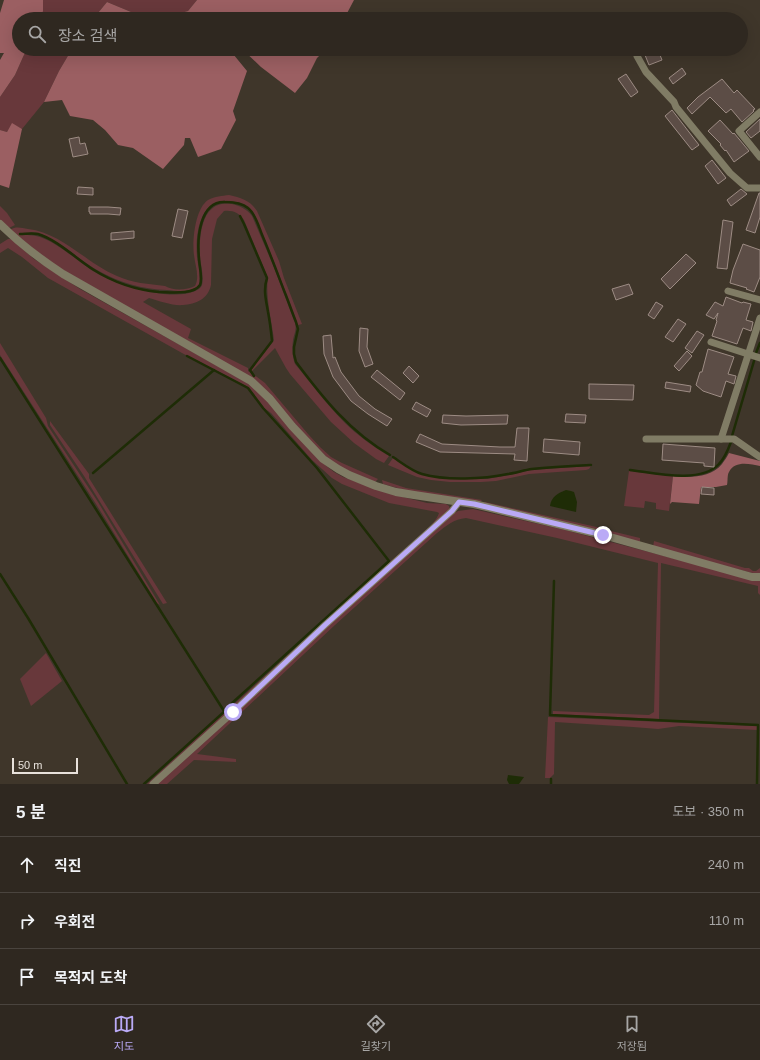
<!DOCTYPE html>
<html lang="ko">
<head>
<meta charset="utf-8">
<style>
  body { margin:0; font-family:Helvetica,"Noto Sans KR",sans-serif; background:#3b342d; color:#f1f3f6 }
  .scale { position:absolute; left:12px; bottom:10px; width:66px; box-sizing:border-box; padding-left:4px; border:2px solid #e8e2db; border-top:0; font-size:11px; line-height:14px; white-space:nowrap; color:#e8e2db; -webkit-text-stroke:3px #3f362a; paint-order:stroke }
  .stop { position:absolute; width:12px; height:12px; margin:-9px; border:3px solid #baaaf6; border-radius:50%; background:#fff }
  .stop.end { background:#baaaf6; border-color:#fff; box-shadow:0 1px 4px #0008 }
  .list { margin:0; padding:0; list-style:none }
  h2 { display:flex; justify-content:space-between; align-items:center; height:52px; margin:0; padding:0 16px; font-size:17px }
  h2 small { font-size:13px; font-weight:400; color:#a7a6a5 }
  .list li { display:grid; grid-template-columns:26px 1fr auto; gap:12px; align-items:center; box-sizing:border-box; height:56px; padding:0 16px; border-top:1px solid #4a443e }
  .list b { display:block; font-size:15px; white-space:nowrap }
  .list em { font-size:13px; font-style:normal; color:#a7a6a5 }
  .icon { flex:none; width:22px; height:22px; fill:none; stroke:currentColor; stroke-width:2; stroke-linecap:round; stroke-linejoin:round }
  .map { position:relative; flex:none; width:760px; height:784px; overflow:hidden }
  .search { position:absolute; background:#2f2820; box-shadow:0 4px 16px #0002; left:12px; right:12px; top:12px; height:44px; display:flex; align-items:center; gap:10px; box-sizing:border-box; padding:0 14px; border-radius:22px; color:#a7a6a5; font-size:15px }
  .sheet { height:220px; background:#2f2820 }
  nav { display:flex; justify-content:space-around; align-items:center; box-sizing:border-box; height:56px; border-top:1px solid #4a443e; background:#2f2820; font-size:11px; color:#a7a6a5 }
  nav a { display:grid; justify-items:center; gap:2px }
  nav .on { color:#baaaf6 }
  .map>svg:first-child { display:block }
</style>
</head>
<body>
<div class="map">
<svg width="760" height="784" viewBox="0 0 760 784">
  <rect width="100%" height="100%" fill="#3f362a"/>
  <g fill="#68383b">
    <polygon points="43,0 197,0 188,11 158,19 148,19 107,2 93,19 41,19 43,11"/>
    <polygon points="27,49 72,49 59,71 44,102 22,129 12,124 7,132 0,130 0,97 15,75 23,57"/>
    <path d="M 229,195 C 241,198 250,200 257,211 L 279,261 L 284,278 L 302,324 L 298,325 L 275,264 L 254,214 C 249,207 244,204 236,202 C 201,194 195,230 197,257 C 198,266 201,275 199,285 C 190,293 179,291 167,290 C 142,289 120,283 97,270 C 79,260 65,245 46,237 C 43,236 40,234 38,233 C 33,232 27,233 23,234 L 24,235 C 28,235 33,235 36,236 C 53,239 79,262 93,271 C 115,285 171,302 195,291 C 198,290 201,288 202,285 C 204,277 201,266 200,258 C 199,236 201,199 232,204 C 240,206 247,209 252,216 L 273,265 L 295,323 C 297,330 294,334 293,340 C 292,348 292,356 295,364 C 311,383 327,405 345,423 C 357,435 374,447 389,456 L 384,463 L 376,459 L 354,443 L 331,422 L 290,374 L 286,368 L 275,348 L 252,371 L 251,370 L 274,340 C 272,323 265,295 268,278 L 244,220 C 239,213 233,210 224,211 L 217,219 L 212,239 L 211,285 C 208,299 196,304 183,305 C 173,306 159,301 149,298 L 143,302 L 191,329 L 188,338 L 248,368 L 248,371 L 257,377 L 265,383 L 308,434 L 320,447 L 331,457 L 342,463 L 378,479 L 375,482 L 335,465 L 317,449 L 273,399 L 54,265 L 10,230 C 16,226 21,228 28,229 C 62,233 86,263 117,276 C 132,283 149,284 165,286 C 173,291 187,290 195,286 C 200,277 195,265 194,255 C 192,241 195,209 208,200 C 215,196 222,196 229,195 Z"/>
    <polygon points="0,206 7,213 15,225 7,229 0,222"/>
    <path d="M 8,239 L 11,239 L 34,259 L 80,289 L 246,382 L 261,394 L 325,465 L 334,472 L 343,477 L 387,493 L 427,503 L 446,504 L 449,506 L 450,509 L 233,709 L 231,707 C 284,659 337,610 390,562 C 402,551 435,527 439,513 L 437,512 L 389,503 L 342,484 L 332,478 L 312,460 L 271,413 L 264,408 L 248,387 L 182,353 L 48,278 L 22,257 L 8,248 L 0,253 L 0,244 Z"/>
    <polygon points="0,343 46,418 48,426 98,502 160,605 157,603 96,504 0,355"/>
    <polygon points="50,421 89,474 89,478 167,603 163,604 84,476 50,425"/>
    <polygon points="393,458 420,474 441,478 459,479 487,479 509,475 531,470 591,466 589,469 586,470 529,474 496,481 481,482 450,482 431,480 417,477 400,470 388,465"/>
    <polygon points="629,471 673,476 669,511 656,509 656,503 645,501 644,508 624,506"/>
    <polygon points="382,480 406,488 482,500 479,503 415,493 383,484"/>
    <polygon points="485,502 601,528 600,532 483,504"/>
    <path d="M 473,509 L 561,529 L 760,581 L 760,595 L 758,593 L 758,586 L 661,563 L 659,719 L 553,714 L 553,711 L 649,715 L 654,712 L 658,563 L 557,538 L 466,518 C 454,519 446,526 437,533 L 335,625 L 197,754 L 236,759 L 236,762 L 194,760 L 167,784 L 156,784 L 325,627 L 453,514 L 458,511 Z"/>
    <polygon points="611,531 640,538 640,544 610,534"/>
    <polygon points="654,541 745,568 749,568 753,571 756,571 760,568 760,573 756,574 653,547"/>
    <polygon points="46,653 62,681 31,706 20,679"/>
    <polygon points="227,710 229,712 150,784 147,784"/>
    <polygon points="548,717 757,726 757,730 679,726 658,729 633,727 555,722 554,774 550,778 545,778"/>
  </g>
  <g fill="#9b5f62">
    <polygon points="4,0 43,0 43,11 41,19 19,19 19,49 27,49 23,57 15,75 0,97 0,60 4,53 0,53 0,13"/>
    <polygon points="197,0 354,0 344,19 158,19 188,11"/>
    <polygon points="107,2 148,19 93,19"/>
    <polygon points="72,49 229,49 247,71 233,111 236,120 221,149 198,157 190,138 185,138 184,145 163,169 133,148 118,145 105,130 93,120 70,116 62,100 44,102 59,71"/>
    <polygon points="242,49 326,49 317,58 307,78 295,93 261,67"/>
    <polygon points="12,123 22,129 9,188 0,185 0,130 7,132"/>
    <path d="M 729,453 L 760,461 L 760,466 C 750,464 735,460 729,472 C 727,475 728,481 727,485 L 716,487 L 701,487 L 699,504 L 672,502 L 670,504 L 673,476 C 689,478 711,478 722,464 C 724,461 727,457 729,453 Z"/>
  </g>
  <g fill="#1e2c06">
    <path d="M 566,490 L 571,491 L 574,492 L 577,502 L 576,512 L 550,506 C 551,497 558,493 566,490 Z"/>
    <polygon points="508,775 524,777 519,784 509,784 507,780"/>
  </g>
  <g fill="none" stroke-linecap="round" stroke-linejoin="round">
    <g stroke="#1e2c06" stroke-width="2.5">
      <path d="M 240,216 L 244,224 L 267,278 C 263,290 266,300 268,312 C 270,322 271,331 272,341 L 250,370 L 254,376"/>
      <path d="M 20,234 C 25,234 32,233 38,234 C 56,239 78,260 94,270 C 113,282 137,290 159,292 C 169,292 194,295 200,285 C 203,279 199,265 199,258 C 197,240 199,201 225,202 C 232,202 242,203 248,208 C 256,214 259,228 263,237 C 271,256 278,275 285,293 C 289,303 292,312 296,322 L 298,329 L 294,347 L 294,354 L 296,362 C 323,398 350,432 390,455"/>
      <polyline points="756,353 760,343"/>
      <polyline points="187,356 248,388 263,408 317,468 389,561 231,704"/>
      <polyline points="0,358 224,711"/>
      <polyline points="732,436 754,361"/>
      <path d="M 393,457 C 402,463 412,471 422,474 C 446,481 484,479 508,474 C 516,473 524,470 532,469 C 551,467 571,466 591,465"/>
      <path d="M 630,470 C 655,473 700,484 719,464 C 725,458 728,450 731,442"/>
      <polyline points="93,473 214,370"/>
      <polyline points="0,574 28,618 127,784"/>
      <polyline points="554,581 550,715 758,725 757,784"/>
      <polyline points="144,784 225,711"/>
      <polyline points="551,784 551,779"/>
    </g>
  </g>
  <g fill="#5c4d46" stroke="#9d8c84">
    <polygon points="658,50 662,60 649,65 645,55"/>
    <polygon points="682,68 686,74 673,84 669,78"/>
    <polygon points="626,74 638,92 631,97 618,79"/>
    <polygon points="722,79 734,93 737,90 755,109 753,110 754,111 742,122 731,109 726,113 710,97 692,114 687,108 698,97"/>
    <polygon points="672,110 699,145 692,150 665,116"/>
    <polygon points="760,119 760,131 751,138 746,132"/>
    <polygon points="720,120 733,134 734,133 749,151 734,162 726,150 725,151 720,145 721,144 708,131"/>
    <polygon points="79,137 80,144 85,143 88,154 73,157 69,139"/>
    <polygon points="712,160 726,178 718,184 705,166"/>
    <polygon points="78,187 93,188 93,195 77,194"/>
    <polygon points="741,189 747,194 731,206 727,200"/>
    <polygon points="759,193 760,193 760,217 755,233 746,230"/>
    <polygon points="89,207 108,207 121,208 120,215 108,214 90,214 90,212 89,212"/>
    <polygon points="178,209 188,211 182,238 172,236"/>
    <polygon points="723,220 733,222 727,269 717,268"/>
    <polygon points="134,231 134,238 111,240 111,233"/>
    <polygon points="743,244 760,250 760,277 754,292 746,289 747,288 730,283 733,270"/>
    <polygon points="686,254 696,263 670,289 661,279"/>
    <polygon points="629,284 633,294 616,300 612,289"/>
    <polygon points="726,297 742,303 743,302 751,304 746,320 753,322 751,331 743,328 737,344 712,336 717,321 716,320 718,313 714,319 706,315 715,302 723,306"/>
    <polygon points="656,302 663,306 654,319 648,315"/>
    <polygon points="678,319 686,324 673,342 665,337"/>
    <polygon points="360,328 368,329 367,347 373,364 365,367 359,351"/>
    <polygon points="697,331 704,335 692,353 685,348"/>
    <polygon points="331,335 333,358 335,357 341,372 359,396 375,409 392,419 387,426 368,414 351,401 333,377 324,354 323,336"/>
    <polygon points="708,349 734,357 728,374 736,376 734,384 726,381 721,397 703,391 696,385 700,372 702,372"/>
    <polygon points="687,351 692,356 679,371 674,366"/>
    <polygon points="409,366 419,376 413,383 403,373"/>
    <polygon points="377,370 405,393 400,400 371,377"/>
    <polygon points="666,382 691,386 690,392 665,388"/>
    <polygon points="589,384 634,385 633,400 589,399"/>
    <polygon points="416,402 431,410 427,417 412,409"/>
    <polygon points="566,414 586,415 585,423 565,422"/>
    <polygon points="443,415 466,416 508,415 507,424 461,425 442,423"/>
    <polygon points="517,428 529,428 527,461 514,460 515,454 440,452 416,442 420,434 442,444 500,447 515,447"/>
    <polygon points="544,439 580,442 579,455 543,452"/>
    <polygon points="663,444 715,448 714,467 704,466 704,463 662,460"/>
    <polygon points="702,487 714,488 714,495 701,494"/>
  </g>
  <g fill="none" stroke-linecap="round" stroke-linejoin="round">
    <g stroke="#807c65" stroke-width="7">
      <polyline points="635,49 637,56 646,72 674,102 676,107 730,173 747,188 760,188"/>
      <polyline points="760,112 739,131 760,157"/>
      <polyline points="728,291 760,300"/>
      <polyline points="711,342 760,358"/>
      <polyline points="646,439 734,439 760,457"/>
      <polyline points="721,439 760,318"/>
      <polyline points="153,784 233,712 325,625 452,511 459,502"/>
    </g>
    <path stroke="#807c65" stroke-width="8" d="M 0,224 C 19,243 40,259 63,274 L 251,381 L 270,399 L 292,426 L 323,459 L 338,469 L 349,475 L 376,486 L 396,492 L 414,495 L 474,504 L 603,535 L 752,577 L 760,577"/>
  </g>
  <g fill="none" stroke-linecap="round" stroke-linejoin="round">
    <polyline stroke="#baaaf6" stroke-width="5" points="233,712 325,625 452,511 459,502 474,504 603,535"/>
  </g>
</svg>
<div class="scale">50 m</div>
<div class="stop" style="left:233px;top:712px"></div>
<div class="stop end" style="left:603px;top:535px"></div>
<div class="search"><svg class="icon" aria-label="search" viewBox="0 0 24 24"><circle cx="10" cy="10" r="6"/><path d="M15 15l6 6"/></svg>장소 검색</div>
</div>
<section class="sheet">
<h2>5 분<small>도보 · 350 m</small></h2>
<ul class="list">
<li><svg class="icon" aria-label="ahead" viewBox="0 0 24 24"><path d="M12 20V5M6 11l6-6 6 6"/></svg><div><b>직진</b></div><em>240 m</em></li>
<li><svg class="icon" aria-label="right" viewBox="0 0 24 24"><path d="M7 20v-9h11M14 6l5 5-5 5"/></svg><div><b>우회전</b></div><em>110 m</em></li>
<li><svg class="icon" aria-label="arrive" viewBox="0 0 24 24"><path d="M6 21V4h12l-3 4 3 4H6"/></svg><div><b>목적지 도착</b></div></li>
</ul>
</section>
<nav>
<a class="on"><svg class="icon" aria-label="map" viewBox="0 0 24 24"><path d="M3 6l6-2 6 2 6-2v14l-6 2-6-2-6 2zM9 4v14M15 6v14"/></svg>지도</a>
<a><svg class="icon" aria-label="directions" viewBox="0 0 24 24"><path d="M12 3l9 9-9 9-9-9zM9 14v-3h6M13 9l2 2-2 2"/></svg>길찾기</a>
<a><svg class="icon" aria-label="saved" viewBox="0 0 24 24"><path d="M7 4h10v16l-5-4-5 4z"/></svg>저장됨</a>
</nav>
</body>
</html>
